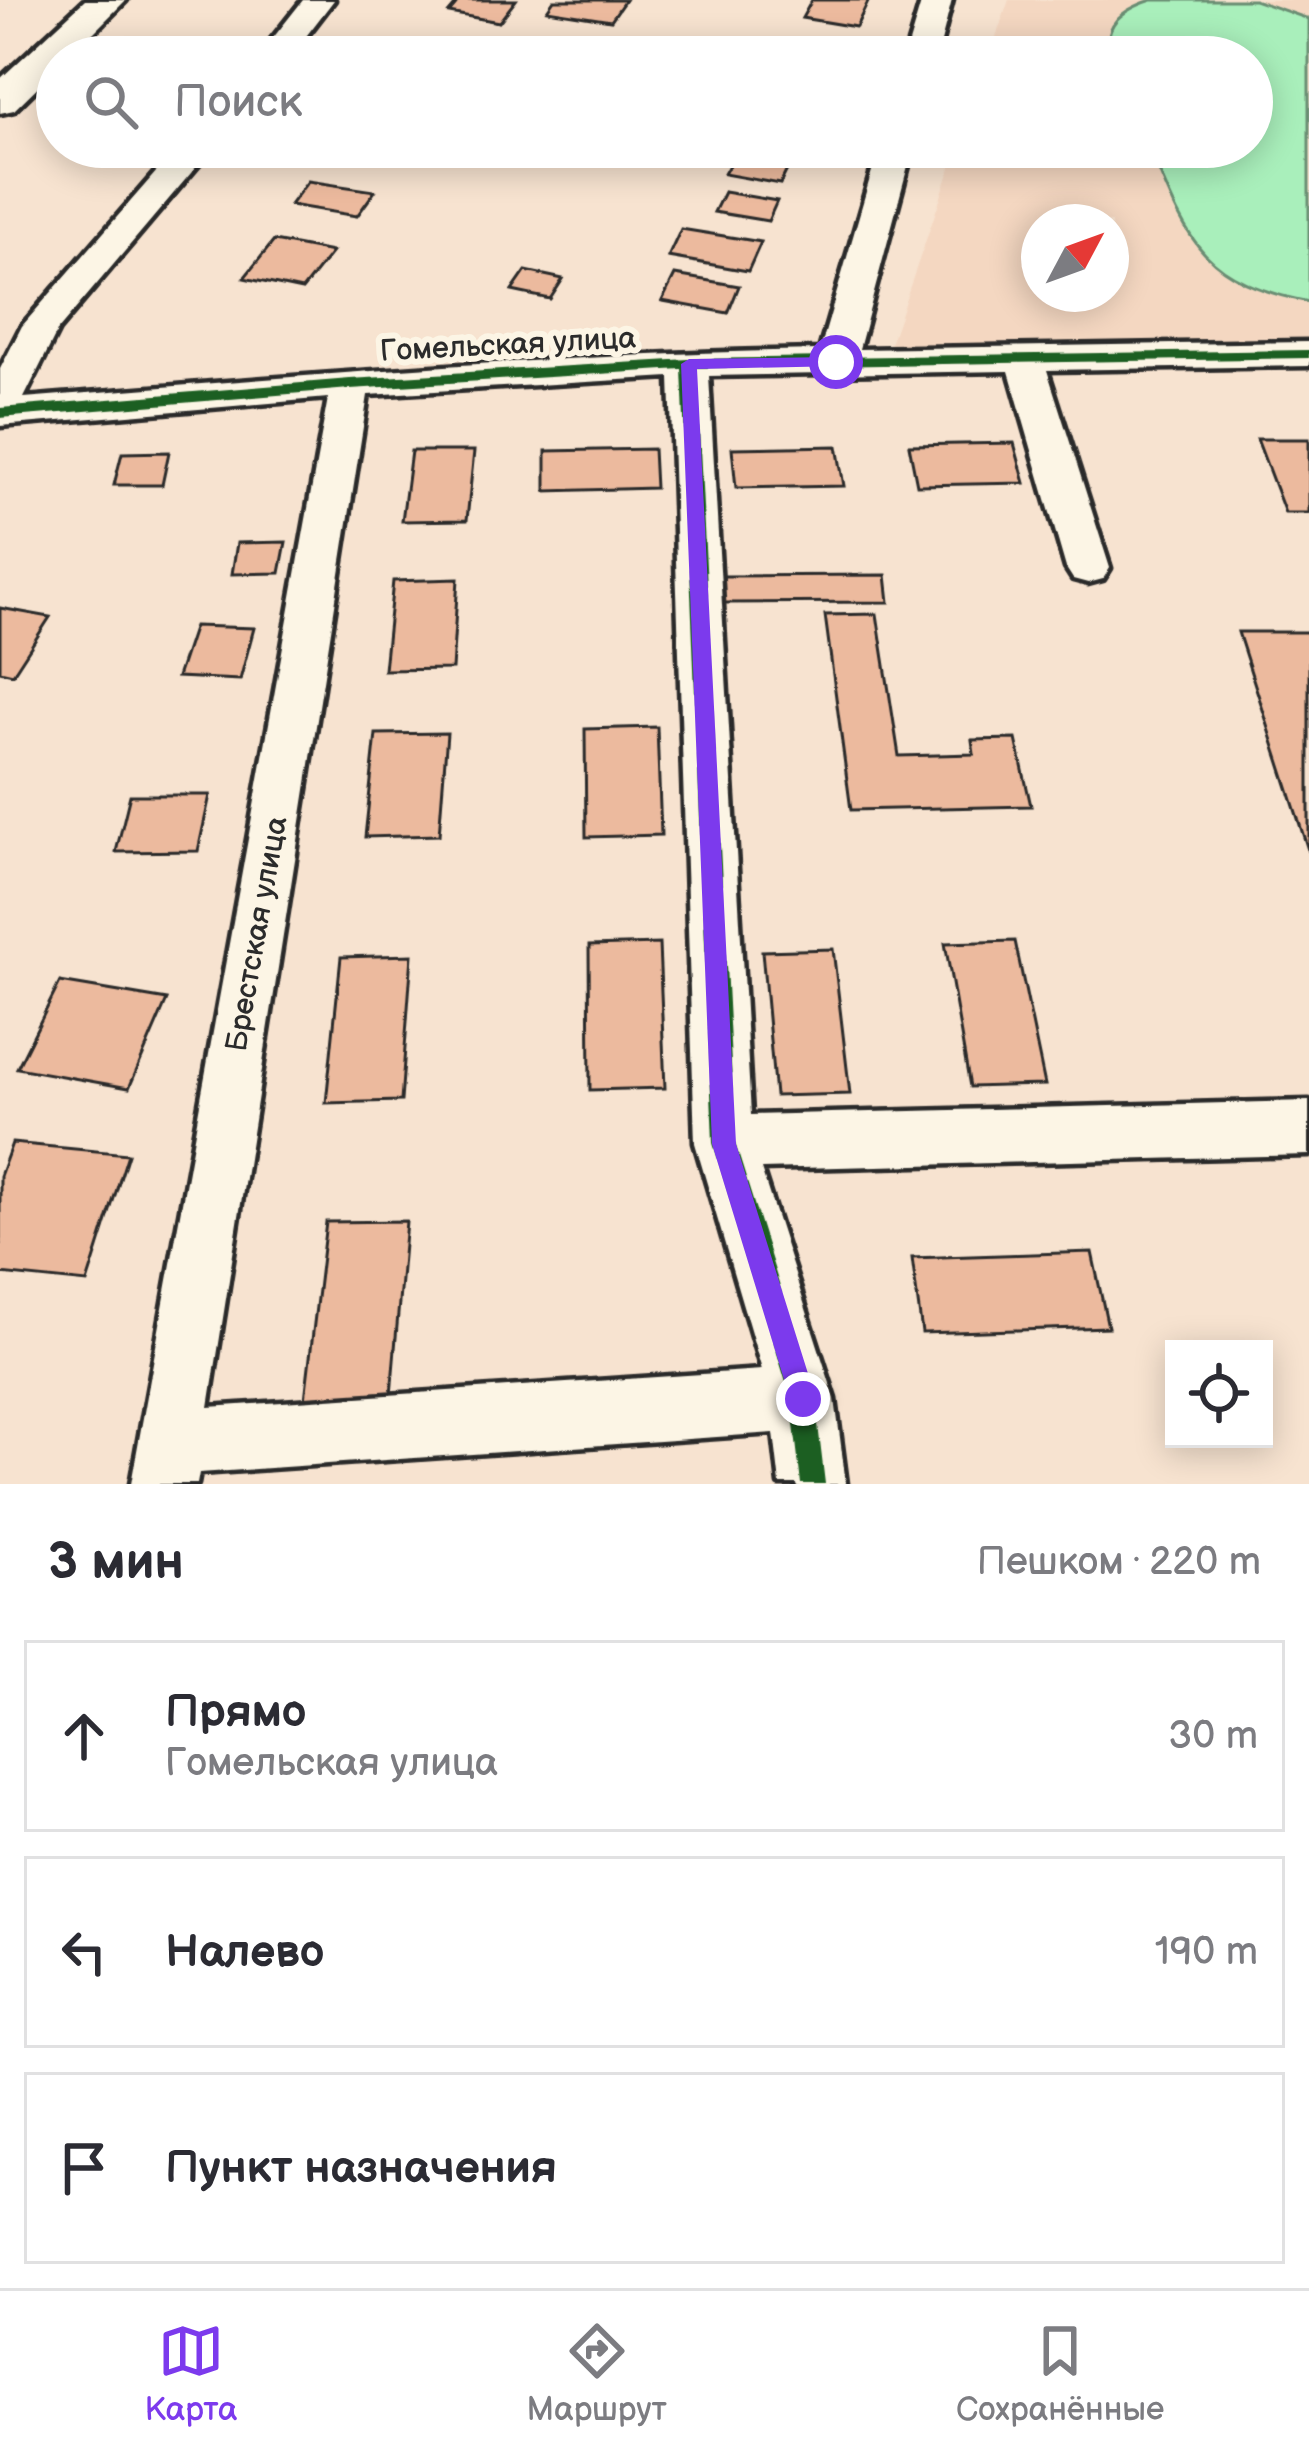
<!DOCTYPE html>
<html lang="ru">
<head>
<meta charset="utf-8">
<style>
  body { margin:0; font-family:"Balsamiq Sans",sans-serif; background:#f7f7f7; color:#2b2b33 }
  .controls { position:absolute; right:36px; bottom:36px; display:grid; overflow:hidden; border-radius:0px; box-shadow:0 6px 30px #0003 }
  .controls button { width:108px; height:108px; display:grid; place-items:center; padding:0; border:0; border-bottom:3px solid #e1e1e2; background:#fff; color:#2b2b33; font:60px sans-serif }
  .compass { position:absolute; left:1021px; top:204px; width:108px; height:108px; border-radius:50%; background:#fff; box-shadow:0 6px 30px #0003; rotate:49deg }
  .stop { position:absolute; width:36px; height:36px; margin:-27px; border:9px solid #7c3aed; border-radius:50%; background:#fff }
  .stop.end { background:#7c3aed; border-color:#fff; box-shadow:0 3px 12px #0008 }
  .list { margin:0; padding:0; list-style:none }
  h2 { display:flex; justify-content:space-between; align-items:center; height:156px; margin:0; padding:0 48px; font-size:51px }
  h2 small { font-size:39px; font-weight:400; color:#7c7c81 }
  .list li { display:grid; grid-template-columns:78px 1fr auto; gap:36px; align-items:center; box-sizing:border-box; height:192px; margin:0 24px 24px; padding:0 24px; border:3px solid #e1e1e2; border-radius:0px }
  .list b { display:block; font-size:45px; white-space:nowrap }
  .list p { margin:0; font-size:39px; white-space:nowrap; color:#7c7c81 }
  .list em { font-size:39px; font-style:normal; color:#7c7c81 }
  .icon { flex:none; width:66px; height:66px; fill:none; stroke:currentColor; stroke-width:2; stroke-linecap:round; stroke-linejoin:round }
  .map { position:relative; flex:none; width:1309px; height:1484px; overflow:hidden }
  .search { position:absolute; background:#fff; box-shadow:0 6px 30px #0003; left:36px; right:36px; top:36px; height:132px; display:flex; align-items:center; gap:30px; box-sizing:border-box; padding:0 42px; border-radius:66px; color:#7c7c81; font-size:45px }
  .sheet { height:804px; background:#fff }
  nav { display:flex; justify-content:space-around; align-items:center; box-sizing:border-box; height:168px; border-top:3px solid #e1e1e2; background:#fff; font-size:33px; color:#7c7c81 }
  nav a { display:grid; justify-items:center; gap:6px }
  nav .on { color:#7c3aed }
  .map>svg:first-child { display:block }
</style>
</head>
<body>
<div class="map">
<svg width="1309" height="1484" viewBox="0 0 1309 1484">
  <rect width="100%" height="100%" fill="#f7e3d0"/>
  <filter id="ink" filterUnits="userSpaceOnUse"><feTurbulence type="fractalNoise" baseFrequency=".00833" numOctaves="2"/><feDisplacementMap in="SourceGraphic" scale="24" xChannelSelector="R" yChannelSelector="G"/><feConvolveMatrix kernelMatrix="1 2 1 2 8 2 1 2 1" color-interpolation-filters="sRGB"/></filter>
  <g filter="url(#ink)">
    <path fill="#f4d7c1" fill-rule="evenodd" d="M 1009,0 L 1309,0 L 1309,342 L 888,350 L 958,147 L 1252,147 L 1252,57 L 989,57 ZM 1039,222 L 1111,222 L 1111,294 L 1039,294 Z"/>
    <path fill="#a9efbb" stroke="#6a8d73" stroke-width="3" d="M 1152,0 L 1254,0 L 1309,19 L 1309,302 C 1200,280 1188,241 1149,147 L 1252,147 L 1252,57 L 1111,57 C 1100,24 1124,9 1152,0 Z"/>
    <g fill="#ecba9e" stroke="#2b2b2b" stroke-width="3">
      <polygon points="460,0 516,0 499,22 449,13"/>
      <polygon points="554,0 625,0 611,20 547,10"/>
      <polygon points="812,0 869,0 856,27 802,18"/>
      <polygon points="737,151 792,160 780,184 724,174"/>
      <polygon points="308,181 375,191 357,216 290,205"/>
      <polygon points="724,192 777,201 768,221 714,212"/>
      <polygon points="681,229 761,242 748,271 668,257"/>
      <polygon points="274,241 332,252 302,290 244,278"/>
      <polygon points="526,271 563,279 550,299 512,291"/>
      <polygon points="675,275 739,286 728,313 662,301"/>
      <polygon points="1257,439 1309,439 1309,513 1285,513"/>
      <polygon points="1014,443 1025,483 917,485 909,445"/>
      <polygon points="837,446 844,486 736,488 732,448"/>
      <polygon points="653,449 655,488 546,491 546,451"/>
      <polygon points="411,451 474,451 467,520 402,521"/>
      <polygon points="169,452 162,485 114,485 122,453"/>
      <polygon points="286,542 280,573 232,574 237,543"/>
      <polygon points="886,575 889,602 724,603 723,576"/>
      <polygon points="458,579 452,669 384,670 393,581"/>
      <polygon points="0,608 50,617 13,674 0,671"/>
      <polygon points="877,614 899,756 974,754 972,740 1016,739 1031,806 851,810 825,615"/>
      <polygon points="194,626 254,628 240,680 177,677"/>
      <polygon points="1238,632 1309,632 1309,853"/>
      <polygon points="657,727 661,835 586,837 585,729"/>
      <polygon points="447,733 439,835 365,837 376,734"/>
      <polygon points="130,795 210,795 198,851 116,852"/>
      <polygon points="1015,941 1045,1085 970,1087 945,943"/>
      <polygon points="659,944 665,1088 590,1090 589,946"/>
      <polygon points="833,949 850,1094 775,1096 762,951"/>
      <polygon points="412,955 401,1101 326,1103 341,957"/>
      <polygon points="60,982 167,1000 129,1088 17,1068"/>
      <polygon points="12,1143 128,1154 87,1283 0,1274 0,1176"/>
      <polygon points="406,1221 390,1407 304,1408 326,1222"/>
      <polygon points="1092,1252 1108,1327 922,1333 912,1258"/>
    </g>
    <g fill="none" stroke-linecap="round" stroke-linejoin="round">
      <defs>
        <g id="minor">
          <polygon points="303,0 334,0 290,57 258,57"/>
          <polygon points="922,0 952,0 937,57 905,57"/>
          <path d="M 178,147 L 213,147 L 58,330 L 24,398 C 289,377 554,354 820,350 L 879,147 L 913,147 L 859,349 L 1309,342 L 1309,366 L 1047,370 L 1110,568 L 1103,579 L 1088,583 L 1073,579 L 1066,568 L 1009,371 L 709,376 L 751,1115 L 1309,1101 L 1309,1155 L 761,1169 L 835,1399 L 846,1484 L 780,1484 L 774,1433 L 199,1473 L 197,1484 L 131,1484 L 328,398 L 0,426 L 0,369 L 22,326 ZM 670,377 L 695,1143 L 762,1370 L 209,1407 L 368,395 Z"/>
        </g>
        <polygon id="major" points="85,0 126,0 69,57 57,57 57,68 14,110 0,113 0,79"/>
      </defs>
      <use href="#minor" stroke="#2b2b2b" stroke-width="9"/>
      <use href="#major" stroke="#2b2b2b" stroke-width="9"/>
      <use href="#minor" fill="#fcf5e5" fill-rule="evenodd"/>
      <use href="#major" fill="#fcf5e5" fill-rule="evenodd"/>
      <defs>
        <polygon id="cycleway" points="1309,350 1309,358 696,368 735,1143 815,1399 825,1484 801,1484 791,1399 713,1143 682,369 350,389 0,418 0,408 350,379 689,359"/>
      </defs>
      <use href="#cycleway" stroke="#fcf5e5" stroke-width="8"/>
      <use href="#cycleway" fill="#1b5e20" fill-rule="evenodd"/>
    </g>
  </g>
  <polygon fill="#7c3aed" points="836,357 842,359 842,366 697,369 736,1144 816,1399 812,1408 803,1412 794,1408 790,1399 712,1144 681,364 689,359"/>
  <g text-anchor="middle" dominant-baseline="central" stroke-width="12" stroke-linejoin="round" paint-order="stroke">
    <g font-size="30" fill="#2b2b2b" stroke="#fcf5e5">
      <text transform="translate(508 345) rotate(-3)">Гомельская улица</text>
      <text transform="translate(257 934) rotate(-80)">Брестская улица</text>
    </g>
  </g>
</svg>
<div class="controls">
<button><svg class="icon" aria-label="locate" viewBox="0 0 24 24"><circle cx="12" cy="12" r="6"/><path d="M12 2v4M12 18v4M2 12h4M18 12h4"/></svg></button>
</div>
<svg class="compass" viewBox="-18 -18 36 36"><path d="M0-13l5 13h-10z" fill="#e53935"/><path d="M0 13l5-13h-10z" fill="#7c7c81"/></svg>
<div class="stop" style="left:836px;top:362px"></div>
<div class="stop end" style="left:803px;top:1399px"></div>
<div class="search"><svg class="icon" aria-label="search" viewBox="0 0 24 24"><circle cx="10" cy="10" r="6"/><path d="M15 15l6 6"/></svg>Поиск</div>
</div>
<section class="sheet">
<h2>3 мин<small>Пешком · 220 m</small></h2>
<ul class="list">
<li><svg class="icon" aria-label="ahead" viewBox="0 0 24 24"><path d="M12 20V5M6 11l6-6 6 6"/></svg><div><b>Прямо</b><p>Гомельская улица</p></div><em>30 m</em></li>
<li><svg class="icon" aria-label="left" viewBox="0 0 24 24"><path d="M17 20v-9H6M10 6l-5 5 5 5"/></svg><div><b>Налево</b></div><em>190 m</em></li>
<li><svg class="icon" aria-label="arrive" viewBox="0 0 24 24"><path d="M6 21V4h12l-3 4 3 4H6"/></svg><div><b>Пункт назначения</b></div></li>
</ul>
</section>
<nav>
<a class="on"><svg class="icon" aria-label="map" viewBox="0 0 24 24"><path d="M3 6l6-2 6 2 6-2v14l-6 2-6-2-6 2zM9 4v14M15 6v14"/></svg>Карта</a>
<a><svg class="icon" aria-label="directions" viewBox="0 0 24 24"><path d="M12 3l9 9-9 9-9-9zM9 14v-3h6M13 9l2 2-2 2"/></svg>Маршрут</a>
<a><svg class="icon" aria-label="saved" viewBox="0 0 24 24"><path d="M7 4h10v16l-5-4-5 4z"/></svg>Сохранённые</a>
</nav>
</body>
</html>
